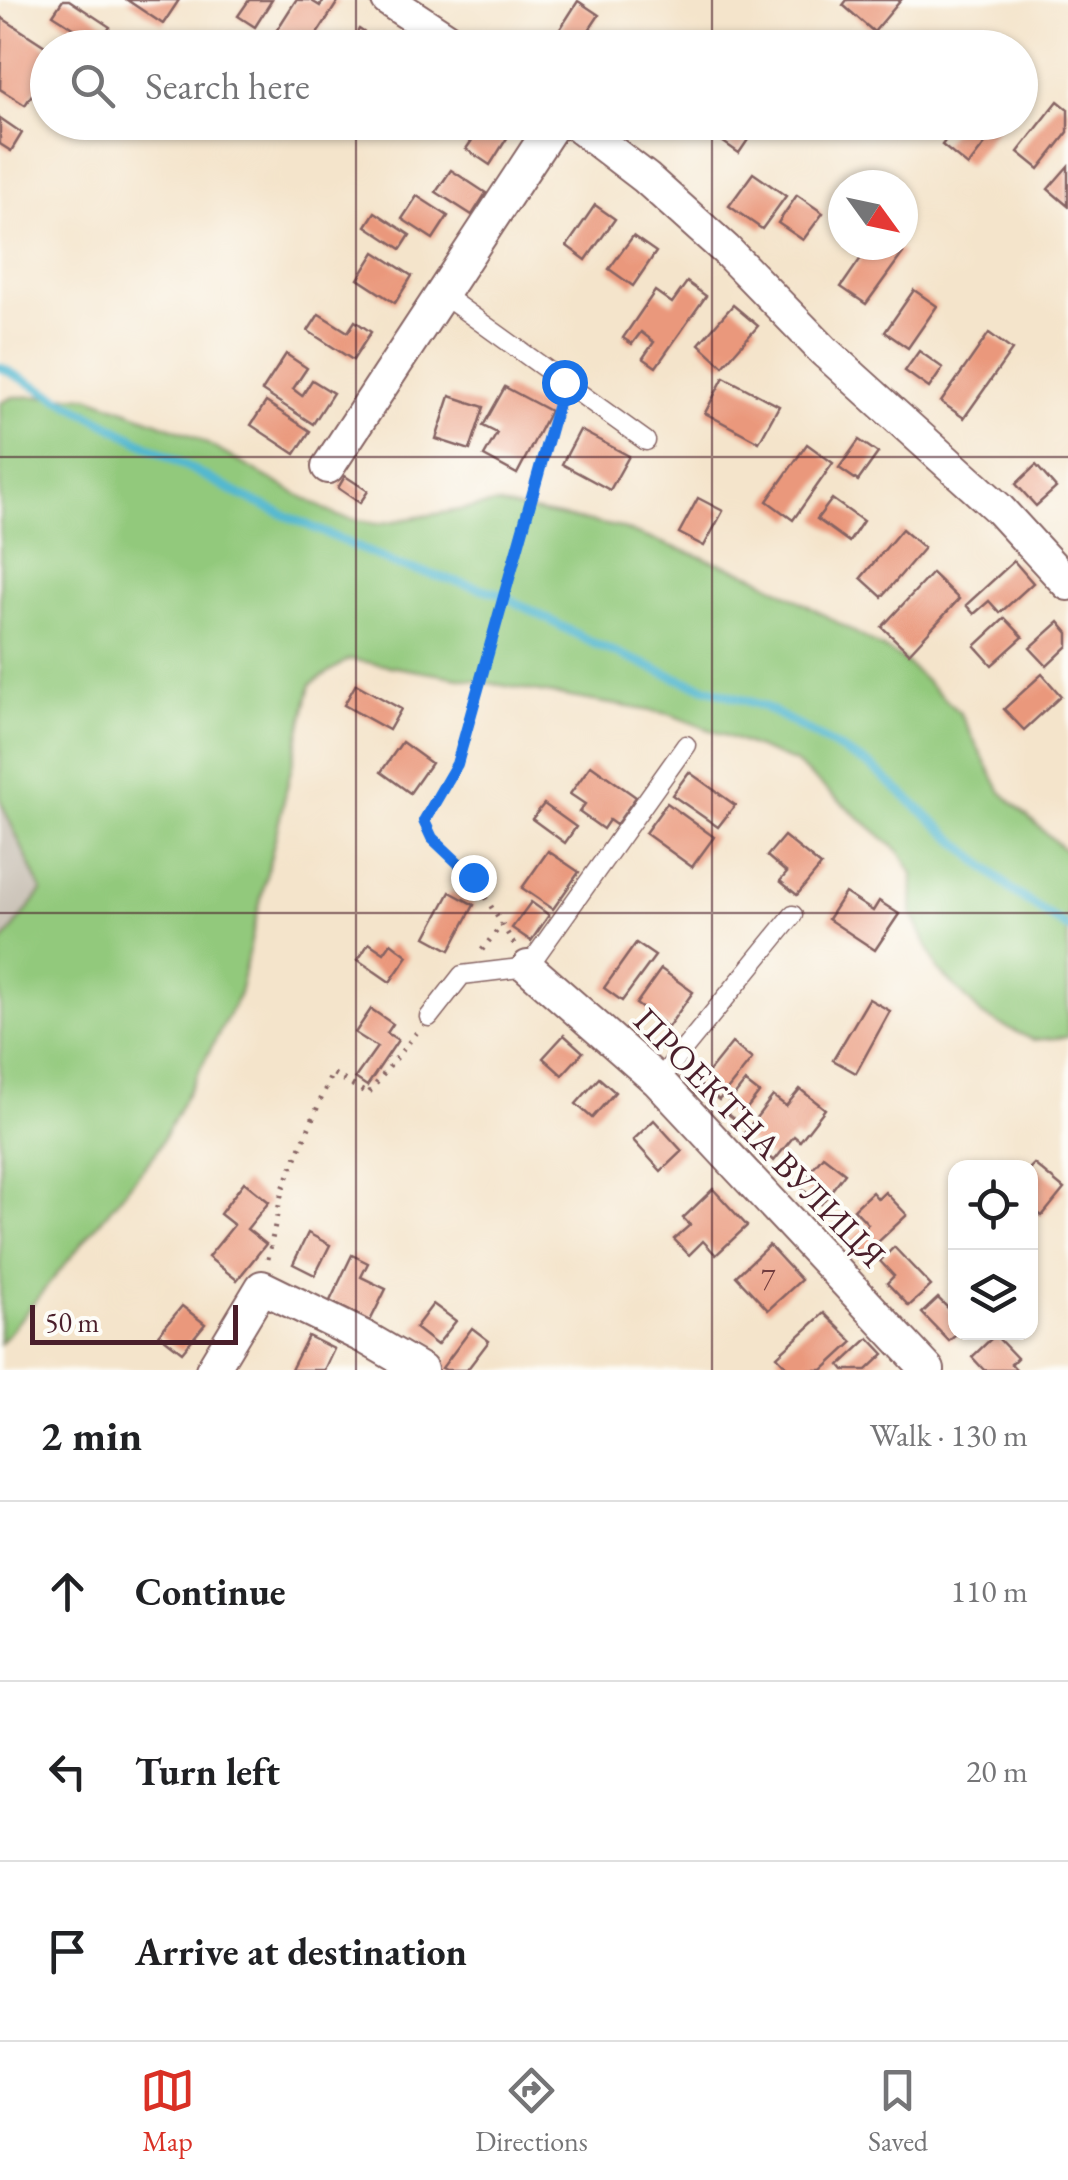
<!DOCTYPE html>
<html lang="en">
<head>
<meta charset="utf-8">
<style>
  body { margin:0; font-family:"EB Garamond",serif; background:#f2f2f2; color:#202124 }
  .controls { position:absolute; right:30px; bottom:30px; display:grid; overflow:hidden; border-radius:20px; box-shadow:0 2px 8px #0004 }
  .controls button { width:90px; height:90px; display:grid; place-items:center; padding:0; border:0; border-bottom:2px solid #e0e0e0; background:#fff; color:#202124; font:50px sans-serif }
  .compass { position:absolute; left:828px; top:170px; width:90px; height:90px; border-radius:50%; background:#fff; box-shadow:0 2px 8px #0004; rotate:123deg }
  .scale { position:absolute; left:30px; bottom:25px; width:208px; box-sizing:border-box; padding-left:10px; border:5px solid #4a1f2b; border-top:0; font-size:28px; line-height:35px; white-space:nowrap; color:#4a1f2b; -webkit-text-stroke:8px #fdfcf7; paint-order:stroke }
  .stop { position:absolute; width:30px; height:30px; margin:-22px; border:8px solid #1a73e8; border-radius:50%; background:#fff }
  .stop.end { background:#1a73e8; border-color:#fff; box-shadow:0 2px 10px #0008 }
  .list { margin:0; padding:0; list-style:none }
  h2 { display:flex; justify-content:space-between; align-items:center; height:130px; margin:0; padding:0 40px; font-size:42px }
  h2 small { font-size:32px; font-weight:400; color:#757577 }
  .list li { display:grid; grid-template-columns:65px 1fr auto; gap:30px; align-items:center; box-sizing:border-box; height:180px; padding:0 40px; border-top:2px solid #e0e0e0 }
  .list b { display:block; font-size:38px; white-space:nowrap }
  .list em { font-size:32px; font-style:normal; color:#757577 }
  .icon { flex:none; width:55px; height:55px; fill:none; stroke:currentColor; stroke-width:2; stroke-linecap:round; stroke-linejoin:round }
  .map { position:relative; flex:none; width:1068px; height:1370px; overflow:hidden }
  .search { position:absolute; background:#fff; box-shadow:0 2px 8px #0004; left:30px; right:30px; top:30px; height:110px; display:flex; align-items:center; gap:25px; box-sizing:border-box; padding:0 35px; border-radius:55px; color:#757577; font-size:38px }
  .sheet { height:670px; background:#fff }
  nav { display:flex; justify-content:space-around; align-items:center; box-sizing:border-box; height:140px; border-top:2px solid #e0e0e0; background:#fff; font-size:28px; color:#757577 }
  nav a { display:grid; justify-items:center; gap:5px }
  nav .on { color:#d93025 }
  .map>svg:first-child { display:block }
</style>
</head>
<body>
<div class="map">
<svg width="1068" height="1370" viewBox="0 0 1068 1370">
  <rect width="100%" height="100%" fill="#fdfcf7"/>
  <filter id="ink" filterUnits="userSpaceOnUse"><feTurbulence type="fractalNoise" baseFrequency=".01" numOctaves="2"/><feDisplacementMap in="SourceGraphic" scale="20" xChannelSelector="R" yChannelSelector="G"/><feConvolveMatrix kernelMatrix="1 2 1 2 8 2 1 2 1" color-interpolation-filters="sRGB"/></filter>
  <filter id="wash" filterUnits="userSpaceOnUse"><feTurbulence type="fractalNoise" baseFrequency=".0048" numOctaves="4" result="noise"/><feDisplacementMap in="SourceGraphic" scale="40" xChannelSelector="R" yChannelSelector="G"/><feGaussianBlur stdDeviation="2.25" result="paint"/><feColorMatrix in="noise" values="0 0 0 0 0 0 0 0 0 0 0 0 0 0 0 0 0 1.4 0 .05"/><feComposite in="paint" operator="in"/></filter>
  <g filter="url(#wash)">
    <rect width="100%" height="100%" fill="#f4e4cb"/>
    <polygon fill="#cbc3b8" points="0,800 42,891 0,946"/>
    <polygon fill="#92c97c" stroke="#6e7454" stroke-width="2.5" points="88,396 189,434 337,516 377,524 495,504 617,527 755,576 902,659 960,713 1001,792 1062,848 1068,851 1068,1037 1033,1040 983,1016 938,969 912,914 913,874 901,853 794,762 669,714 349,659 311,684 238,997 155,1154 0,1344 0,946 42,891 0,800 0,403 13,397"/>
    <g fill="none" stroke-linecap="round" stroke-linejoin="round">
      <polyline stroke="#52b8d0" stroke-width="9" points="0,367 240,495 397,565 498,593 595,644 682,680 763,706 872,767 1014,892 1068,928"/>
    </g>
    <g id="blocks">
      <g fill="#ea987b">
        <polygon points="63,0 69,0 110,27 99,44 53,15"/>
        <polygon points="127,0 179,0 163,24"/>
        <polygon points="249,0 272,0 255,27 238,16"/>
        <polygon points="296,0 310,0 320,6 324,0 339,0 308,48 291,48 273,36"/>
        <polygon points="847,0 901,0 874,32 843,5"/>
        <polygon points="578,1 599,15 577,48 548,48"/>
        <polygon points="2,18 48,48 48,71 25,105 0,89"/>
        <polygon points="359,29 387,48 348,48"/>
        <polygon points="1058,101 1068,109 1068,132 1039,169 1018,152"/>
        <polygon points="0,118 22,133 11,151 0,144"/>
        <polygon points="726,122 760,122 739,153 716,137"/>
        <polygon points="959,122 1002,122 968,166 942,145"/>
        <polygon points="484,123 507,138 490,165 466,149"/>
        <polygon points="1068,166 1068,206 1048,189"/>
        <polygon points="451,170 486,193 472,215 436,192"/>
        <polygon points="753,173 786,196 762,229 729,206"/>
        <polygon points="797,195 823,213 803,240 778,223"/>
        <polygon points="417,196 448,216 433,239 402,219"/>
        <polygon points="595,205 615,219 586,260 567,246"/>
        <polygon points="375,212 410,235 401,249 366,226"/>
        <polygon points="633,236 656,252 633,286 609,269"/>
        <polygon points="870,245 892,245 903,253 866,304 841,287"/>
        <polygon points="375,252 412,276 395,303 358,279"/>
        <polygon points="687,282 706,296 656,367 643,358 654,342 641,332 632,344 623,338 655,291 672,303"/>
        <polygon points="914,290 937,306 908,348 885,332"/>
        <polygon points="733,305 758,326 723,366 699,344"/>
        <polygon points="319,314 348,332 355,321 371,332 353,360 308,331"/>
        <polygon points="989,333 1012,350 964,418 941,402"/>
        <polygon points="919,351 943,368 929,388 905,371"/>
        <polygon points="286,354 307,368 293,389 302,396 312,380 333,393 313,424 262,391"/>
        <polygon points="724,377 779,406 759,442 705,413"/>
        <polygon points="505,387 550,411 517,474 484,456 497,433 483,426"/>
        <polygon points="450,396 484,407 470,450 436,439"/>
        <polygon points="266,402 310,431 295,454 251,425"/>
        <polygon points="580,430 629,456 610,490 562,464"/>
        <polygon points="859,440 878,453 858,481 839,468"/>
        <polygon points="807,444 833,463 793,520 767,501"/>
        <polygon points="1036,465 1056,488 1036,506 1016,484"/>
        <polygon points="345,476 368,491 360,503 338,488"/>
        <polygon points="698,498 723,511 704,546 679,533"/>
        <polygon points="832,499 863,521 849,542 817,519"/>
        <polygon points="902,529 924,548 882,597 861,578"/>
        <polygon points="1014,561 1033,583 1000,613 989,601 974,614 966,605"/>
        <polygon points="932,573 959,599 909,653 882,627"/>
        <polygon points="1005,618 1023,637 992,665 975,646"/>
        <polygon points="1059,622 1068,633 1068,646 1047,666 1030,648"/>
        <polygon points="1042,674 1061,696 1024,730 1004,709"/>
        <polygon points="356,684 401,709 389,730 344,705"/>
        <polygon points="402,742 431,763 410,793 381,772"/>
        <polygon points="591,765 636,797 616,825 609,820 603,829 579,812 585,804 570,794"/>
        <polygon points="689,772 735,805 718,827 672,795"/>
        <polygon points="667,803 714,837 692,867 645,833"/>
        <polygon points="544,804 576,827 565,843 532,819"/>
        <polygon points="784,836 821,866 797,895 780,881 787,873 767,856"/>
        <polygon points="548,851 579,872 553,909 522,888"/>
        <polygon points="450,892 474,905 450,950 426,937"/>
        <polygon points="845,893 873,911 879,901 899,914 875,950 828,919"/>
        <polygon points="531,902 549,915 531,941 512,928"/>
        <polygon points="369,943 384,953 391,943 408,956 390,982 358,960"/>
        <polygon points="636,943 655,956 622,1001 604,988"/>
        <polygon points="661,969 693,992 668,1027 636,1004"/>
        <polygon points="869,999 890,1011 856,1073 833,1060"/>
        <polygon points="371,1009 393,1024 387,1033 398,1040 367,1086 355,1078 377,1047 355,1033"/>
        <polygon points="564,1035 583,1052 562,1075 543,1058"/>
        <polygon points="732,1043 752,1059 719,1100 699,1084"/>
        <polygon points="599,1078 615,1092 592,1118 576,1104"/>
        <polygon points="745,1082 759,1093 737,1121 723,1110"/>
        <polygon points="800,1089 825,1109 800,1141 794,1136 774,1161 742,1136 773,1096 786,1106"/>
        <polygon points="654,1120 682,1151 661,1171 633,1140"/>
        <polygon points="823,1156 845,1173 821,1204 798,1186"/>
        <polygon points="1034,1164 1064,1189 1042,1216 1030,1207 1030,1168"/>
        <polygon points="244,1182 269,1202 247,1229 266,1244 237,1280 208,1257 234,1225 220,1214"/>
        <polygon points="713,1189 747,1226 716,1255 703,1241 689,1255 674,1239 690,1225 683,1218"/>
        <polygon points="872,1192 878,1199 885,1192 907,1215 862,1257 848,1242 868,1224 854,1209"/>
        <polygon points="308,1233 330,1245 315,1275 293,1264"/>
        <polygon points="769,1245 801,1280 768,1310 736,1276"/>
        <polygon points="894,1247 931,1286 909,1306 887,1283 894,1276 880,1261"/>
        <polygon points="352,1255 368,1263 361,1277 386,1289 370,1321 330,1301"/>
        <polygon points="938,1298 956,1316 956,1335 949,1341 922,1313"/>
        <polygon points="433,1304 456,1321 437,1345 415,1328"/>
        <polygon points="182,1306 205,1324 182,1352 159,1334"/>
        <polygon points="824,1313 853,1342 823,1370 790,1370 777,1356"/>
        <polygon points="472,1328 489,1341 467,1370 446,1370 442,1368"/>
        <polygon points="995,1335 1017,1358 1011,1364 1017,1370 984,1370 972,1357"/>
        <polygon points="308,1336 334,1349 324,1370 291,1370"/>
        <polygon points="869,1338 884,1354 867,1370 844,1370 840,1365"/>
      </g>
    </g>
  </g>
  <g filter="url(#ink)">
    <use href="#blocks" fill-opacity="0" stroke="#866463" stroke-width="2.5"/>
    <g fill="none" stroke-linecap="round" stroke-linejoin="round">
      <defs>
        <g id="lane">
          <polyline points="443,295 646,441"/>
          <polyline points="429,1017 462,975 528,967 686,745"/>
          <polyline points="658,1081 793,915"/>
        </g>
        <g id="street">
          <polyline points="388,0 461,48"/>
          <polyline points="573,122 646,178 726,250 824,351 999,509 1068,584"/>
          <polyline points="328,467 555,122"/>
          <polyline points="528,967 658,1081 928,1370"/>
          <polyline points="212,1370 262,1287 366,1338 421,1370"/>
        </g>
      </defs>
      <use href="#lane" stroke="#866463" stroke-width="21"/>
      <use href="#street" stroke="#866463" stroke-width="36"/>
      <g stroke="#866463" stroke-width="5" stroke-dasharray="2.5 8" stroke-linecap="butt">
        <polyline points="514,944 473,877 432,838 424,821 457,763 558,404"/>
        <polyline points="482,950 502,924"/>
        <polyline points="268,1259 282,1191 332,1073 368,1094 417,1032"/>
      </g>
      <use href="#lane" stroke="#fff" stroke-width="18"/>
      <use href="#street" stroke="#fff" stroke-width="32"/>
    </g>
  </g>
  <g fill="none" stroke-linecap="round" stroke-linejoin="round" filter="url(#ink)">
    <polyline stroke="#1a73e8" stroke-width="12" points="473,877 432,838 424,821 457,764 564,382"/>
  </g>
  <path fill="none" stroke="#4a1f2b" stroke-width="2.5" stroke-opacity="0.55" d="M 356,0 L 356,48M 712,0 L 712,48M 356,122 L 356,1370M 712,122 L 712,1370M 0,457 L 1068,457M 0,913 L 1068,913"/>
  <g text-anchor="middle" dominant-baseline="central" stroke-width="8" stroke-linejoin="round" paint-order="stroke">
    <g font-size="30" fill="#723d3f">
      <text x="768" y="1278">7</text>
    </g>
    <g font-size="35" fill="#4a1f2b" stroke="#fdfcf7">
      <text transform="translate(760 1137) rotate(46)">ПРОЕКТНА ВУЛИЦЯ</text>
    </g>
  </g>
</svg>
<div class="controls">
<button><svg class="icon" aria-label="locate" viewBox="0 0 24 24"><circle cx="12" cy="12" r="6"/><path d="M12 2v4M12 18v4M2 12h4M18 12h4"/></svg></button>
<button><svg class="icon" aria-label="layers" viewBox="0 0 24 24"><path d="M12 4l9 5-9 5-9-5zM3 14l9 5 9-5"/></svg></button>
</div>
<svg class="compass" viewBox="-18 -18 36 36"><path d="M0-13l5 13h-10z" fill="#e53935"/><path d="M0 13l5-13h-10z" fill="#757577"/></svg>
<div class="scale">50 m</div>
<div class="stop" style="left:564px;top:382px"></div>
<div class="stop end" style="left:473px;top:877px"></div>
<div class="search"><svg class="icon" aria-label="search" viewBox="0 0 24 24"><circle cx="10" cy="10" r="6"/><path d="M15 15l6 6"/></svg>Search here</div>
</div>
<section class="sheet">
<h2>2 min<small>Walk · 130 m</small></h2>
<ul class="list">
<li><svg class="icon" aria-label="ahead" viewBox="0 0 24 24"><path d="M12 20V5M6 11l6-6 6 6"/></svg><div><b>Continue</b></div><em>110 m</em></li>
<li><svg class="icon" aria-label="left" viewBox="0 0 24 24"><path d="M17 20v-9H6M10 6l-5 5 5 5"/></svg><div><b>Turn left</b></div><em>20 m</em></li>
<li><svg class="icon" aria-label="arrive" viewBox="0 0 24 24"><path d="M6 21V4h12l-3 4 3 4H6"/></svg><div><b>Arrive at destination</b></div></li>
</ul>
</section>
<nav>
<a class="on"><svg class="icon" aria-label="map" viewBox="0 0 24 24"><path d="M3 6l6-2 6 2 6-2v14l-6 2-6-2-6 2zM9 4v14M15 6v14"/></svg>Map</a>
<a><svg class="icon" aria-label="directions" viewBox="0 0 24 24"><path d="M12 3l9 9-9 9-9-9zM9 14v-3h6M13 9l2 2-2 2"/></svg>Directions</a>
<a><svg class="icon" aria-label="saved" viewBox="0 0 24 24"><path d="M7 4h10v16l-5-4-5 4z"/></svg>Saved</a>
</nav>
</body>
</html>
